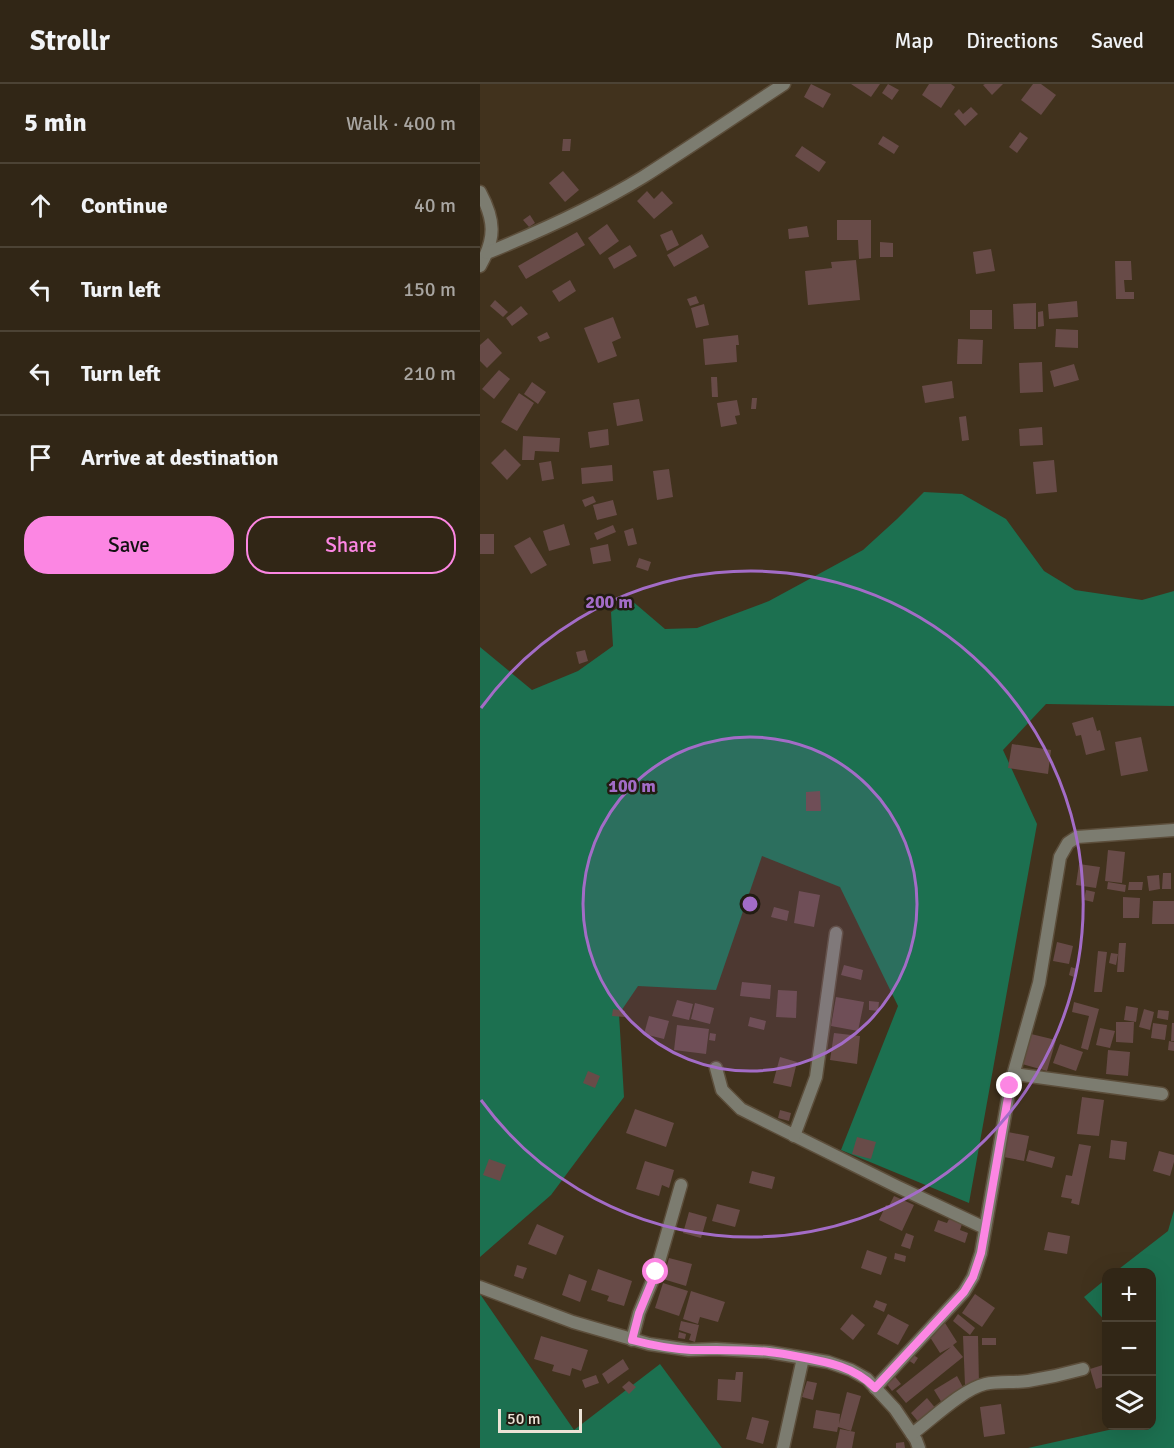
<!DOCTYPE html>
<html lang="en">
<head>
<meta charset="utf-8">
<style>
  body { margin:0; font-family:Signika,sans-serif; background:#3d3223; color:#f1f3f6 }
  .controls { position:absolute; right:18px; bottom:18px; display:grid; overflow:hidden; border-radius:12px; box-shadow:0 6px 24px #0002 }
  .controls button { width:54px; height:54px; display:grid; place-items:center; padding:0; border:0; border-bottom:2px solid #4c4335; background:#312616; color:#f1f3f6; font:30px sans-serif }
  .scale { position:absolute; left:18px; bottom:15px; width:84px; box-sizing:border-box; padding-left:6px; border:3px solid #ece3d6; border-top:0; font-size:16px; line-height:21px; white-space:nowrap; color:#ece3d6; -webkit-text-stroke:4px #221c12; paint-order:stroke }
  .stop { position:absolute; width:18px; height:18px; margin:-14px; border:4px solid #fc86e3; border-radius:50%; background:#fff }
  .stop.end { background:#fc86e3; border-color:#fff; box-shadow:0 2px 6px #0008 }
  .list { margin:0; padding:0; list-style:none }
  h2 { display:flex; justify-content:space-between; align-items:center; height:78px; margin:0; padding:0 24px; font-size:26px }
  h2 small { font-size:20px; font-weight:400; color:#a8a5a1 }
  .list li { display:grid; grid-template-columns:39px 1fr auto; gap:18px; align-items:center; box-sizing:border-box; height:84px; padding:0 24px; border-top:2px solid #4c4335 }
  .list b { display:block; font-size:22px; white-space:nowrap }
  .list em { font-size:20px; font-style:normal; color:#a8a5a1 }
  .actions { display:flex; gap:12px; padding:18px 24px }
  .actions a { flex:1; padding:14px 0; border:2px solid #fc86e3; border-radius:24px; text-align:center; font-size:21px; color:#fc86e3 }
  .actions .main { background:#fc86e3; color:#111 }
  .icon { flex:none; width:33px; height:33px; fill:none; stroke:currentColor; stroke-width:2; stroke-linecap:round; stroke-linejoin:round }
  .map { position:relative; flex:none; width:694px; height:1364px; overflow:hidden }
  header { display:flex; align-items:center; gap:36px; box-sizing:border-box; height:84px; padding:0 30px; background:#312616; border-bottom:2px solid #4c4335 }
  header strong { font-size:28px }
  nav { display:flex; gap:33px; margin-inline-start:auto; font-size:21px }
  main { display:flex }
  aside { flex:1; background:#312616 }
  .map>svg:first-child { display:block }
</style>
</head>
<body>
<header>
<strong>Strollr</strong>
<nav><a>Map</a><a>Directions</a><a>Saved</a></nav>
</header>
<main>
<aside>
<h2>5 min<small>Walk · 400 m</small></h2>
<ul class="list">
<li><svg class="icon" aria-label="ahead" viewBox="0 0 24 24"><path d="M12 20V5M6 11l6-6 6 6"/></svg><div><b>Continue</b></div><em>40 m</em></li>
<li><svg class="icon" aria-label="left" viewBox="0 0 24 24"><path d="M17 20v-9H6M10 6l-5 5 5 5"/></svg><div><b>Turn left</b></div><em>150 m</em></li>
<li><svg class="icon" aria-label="left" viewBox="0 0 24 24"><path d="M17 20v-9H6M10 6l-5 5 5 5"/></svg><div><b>Turn left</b></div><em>210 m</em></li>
<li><svg class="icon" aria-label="arrive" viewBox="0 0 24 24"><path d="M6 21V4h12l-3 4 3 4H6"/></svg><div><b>Arrive at destination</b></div></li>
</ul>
<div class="actions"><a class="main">Save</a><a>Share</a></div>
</aside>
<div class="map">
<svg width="694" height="1364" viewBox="0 0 694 1364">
  <rect width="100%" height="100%" fill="#41321d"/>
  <g fill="#1c7050">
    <polygon points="444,408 482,410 526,435 564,487 595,506 662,516 694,507 694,622 566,620 523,666 557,740 489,1119 361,1066 418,922 360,803 282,772 236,906 158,902 139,930 144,1013 71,1111 0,1173 0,563 52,606 98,587 133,562 131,528 151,516 185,545 217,544 289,517 383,466 417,435"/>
    <polygon points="694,1126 694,1364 548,1364 642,1343 643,1342 672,1342 672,1188 635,1188 688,1147"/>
    <polygon points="626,1195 626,1238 604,1213"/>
    <polygon points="0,1210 94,1346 180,1280 242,1364 0,1364"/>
  </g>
  <g fill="#684b48">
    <polygon points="331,0 351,10 343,24 324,13"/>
    <polygon points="371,0 400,0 391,13"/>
    <polygon points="408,0 419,6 412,16 402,9"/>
    <polygon points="449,0 471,0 475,3 461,24 442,11"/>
    <polygon points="505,0 523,0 512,11 503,1"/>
    <polygon points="553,0 561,0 576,11 561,31 541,16"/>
    <polygon points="491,23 498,30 485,42 474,30 479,25 483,30"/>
    <polygon points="540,48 548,54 537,69 529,63"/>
    <polygon points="403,52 419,62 414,70 398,60"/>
    <polygon points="83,55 91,55 90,67 82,67"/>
    <polygon points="322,62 346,78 339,88 315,72"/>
    <polygon points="83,87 99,106 85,118 69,99"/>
    <polygon points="167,107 174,115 182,107 193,119 174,135 157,117"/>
    <polygon points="50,131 55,139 49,143 43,136"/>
    <polygon points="357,136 391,136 391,174 379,175 378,156 357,156"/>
    <polygon points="127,140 139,157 120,171 108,154"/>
    <polygon points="327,142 329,153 309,155 308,145"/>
    <polygon points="192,146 199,161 187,167 180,151"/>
    <polygon points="97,148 105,161 46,195 38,182"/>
    <polygon points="222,150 229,163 194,183 187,171"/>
    <polygon points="400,158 413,159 413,173 400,173"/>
    <polygon points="150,161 157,172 134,185 128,174"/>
    <polygon points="511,165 515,187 496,190 493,168"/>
    <polygon points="376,176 380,216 328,221 325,187 352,184 351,178"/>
    <polygon points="635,177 651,177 652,196 644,196 645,208 654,208 654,215 636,215"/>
    <polygon points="90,196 96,207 79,218 72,207"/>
    <polygon points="216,212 219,219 210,222 207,215"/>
    <polygon points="15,216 28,228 23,233 10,222"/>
    <polygon points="597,217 598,233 569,235 568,220"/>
    <polygon points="556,219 556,245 534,245 533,220"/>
    <polygon points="224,220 229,241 216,244 211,224"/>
    <polygon points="41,222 48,230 32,242 26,234"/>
    <rect x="490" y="226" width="22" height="19"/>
    <polygon points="563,227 564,242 558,243 558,228"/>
    <polygon points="133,233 141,254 132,258 137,272 118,279 104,244"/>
    <polygon points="576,245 598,246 598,264 575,263"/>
    <polygon points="67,248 70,254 60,258 57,253"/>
    <polygon points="258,251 259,261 256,261 257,278 225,281 223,255"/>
    <polygon points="8,254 22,269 7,284 0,277 0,261"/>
    <polygon points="478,255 503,256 502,280 477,280"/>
    <polygon points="562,278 563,308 540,309 539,279"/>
    <polygon points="594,280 599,296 574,303 570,287"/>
    <polygon points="19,286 30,295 14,315 2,305"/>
    <polygon points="231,293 237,293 238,313 232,313"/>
    <polygon points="472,297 474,314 445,319 442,302"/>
    <polygon points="52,298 66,308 58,320 44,310"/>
    <polygon points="39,309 54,319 37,347 21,338"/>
    <polygon points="272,314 277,314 276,325 271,325"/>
    <polygon points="159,315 163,337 137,342 133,319"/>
    <polygon points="257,316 260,331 255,332 257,340 241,343 237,319"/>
    <polygon points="486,332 489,356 482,357 479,333"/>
    <polygon points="562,343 563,361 540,362 539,345"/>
    <polygon points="128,345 129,361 110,364 108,348"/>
    <polygon points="43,352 80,354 79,368 55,367 54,376 42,376"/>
    <polygon points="25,365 41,381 27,396 11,379"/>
    <polygon points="574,376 577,408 556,410 553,378"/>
    <polygon points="71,377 74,395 62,397 59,379"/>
    <polygon points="132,381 133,397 102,400 101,384"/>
    <polygon points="189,385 193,413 177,416 173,387"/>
    <polygon points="113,412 116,418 105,423 102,416"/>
    <polygon points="133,416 137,431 117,436 113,421"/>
    <polygon points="84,440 90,461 69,467 63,447"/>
    <polygon points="133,441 136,448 117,456 114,449"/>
    <polygon points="153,444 157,460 148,462 144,447"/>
    <rect x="0" y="450" width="14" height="20"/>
    <polygon points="50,453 67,481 51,490 34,462"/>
    <polygon points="128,460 131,477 113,480 110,464"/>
    <polygon points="159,474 171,478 168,487 156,483"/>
    <polygon points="105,566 108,577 99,580 96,568"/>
    <polygon points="613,633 617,647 620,646 625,666 606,671 601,651 596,652 592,639"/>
    <polygon points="661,653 668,687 641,692 635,658"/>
    <polygon points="532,660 571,666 568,690 528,684"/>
    <polygon points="340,707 341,727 326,727 326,708"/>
    <polygon points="628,766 645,768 642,799 625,797"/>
    <polygon points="599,780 620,783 616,804 596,801"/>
    <polygon points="683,789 691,789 691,805 682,805"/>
    <polygon points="679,791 680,805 669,807 667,792"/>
    <polygon points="628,798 646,801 645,808 627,805"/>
    <polygon points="649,798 663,798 662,806 648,806"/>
    <polygon points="606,806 615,808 613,818 604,816"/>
    <polygon points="319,807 340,811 334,843 314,839"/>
    <polygon points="643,813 660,814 659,834 643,834"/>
    <polygon points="673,817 694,817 694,840 672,840"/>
    <polygon points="294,823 309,827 307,837 291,833"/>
    <polygon points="577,858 593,862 589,880 573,877"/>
    <polygon points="639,859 646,859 644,888 637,888"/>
    <polygon points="618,867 627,868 622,908 614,908"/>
    <polygon points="631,869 638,870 636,881 629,879"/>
    <polygon points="364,881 383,886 381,896 361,891"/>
    <polygon points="591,883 597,885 594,893 589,891"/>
    <polygon points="262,898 291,901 290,915 260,912"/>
    <polygon points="298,906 317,907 316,934 296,933"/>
    <polygon points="356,913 384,918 378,947 351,942"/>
    <polygon points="197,916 213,920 209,936 192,932"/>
    <polygon points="389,917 399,918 398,927 389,926"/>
    <polygon points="594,918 619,925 608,966 601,964 609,932 592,928"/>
    <polygon points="215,919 234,924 230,940 211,935"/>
    <polygon points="646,922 658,924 656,938 644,936"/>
    <polygon points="133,925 145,927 145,933 132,932"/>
    <polygon points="664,925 674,928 670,946 659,943"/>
    <polygon points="678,926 689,927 688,936 677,934"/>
    <polygon points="169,932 189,937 184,955 164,950"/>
    <polygon points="270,933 286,937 284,946 268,942"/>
    <polygon points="636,938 654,938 653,959 636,958"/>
    <polygon points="673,939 687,941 685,956 671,954"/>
    <polygon points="692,939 694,939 694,957 691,957"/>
    <polygon points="197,941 229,945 226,970 194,966"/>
    <polygon points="620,944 635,947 630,964 616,961"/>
    <polygon points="230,949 236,950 235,957 229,956"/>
    <polygon points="354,949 380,952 377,980 350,976"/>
    <polygon points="551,950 576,956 567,987 542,980"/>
    <polygon points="689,957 694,958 694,967 688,966"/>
    <polygon points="580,960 603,968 596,987 573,979"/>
    <polygon points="628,966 650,968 648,992 626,990"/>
    <polygon points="300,973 317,978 311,1003 293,999"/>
    <polygon points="108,987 120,992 115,1004 103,999"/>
    <polygon points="602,1013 624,1016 619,1052 597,1050"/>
    <polygon points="155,1025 194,1039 186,1063 146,1049"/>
    <polygon points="300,1026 311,1029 309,1037 298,1034"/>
    <polygon points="528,1048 549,1052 544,1077 524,1073"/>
    <polygon points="377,1053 396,1058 391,1075 372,1070"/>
    <polygon points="631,1056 647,1058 645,1076 629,1074"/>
    <polygon points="599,1060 611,1062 599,1121 591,1119 592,1115 581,1113 586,1091 592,1092"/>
    <polygon points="549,1066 575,1073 572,1084 546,1077"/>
    <polygon points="679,1067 694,1071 694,1078 690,1092 673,1087"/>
    <polygon points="9,1075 26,1081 20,1097 3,1091"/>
    <polygon points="165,1077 194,1086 189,1104 182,1101 179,1112 156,1105"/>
    <polygon points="272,1087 295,1093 292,1105 269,1099"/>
    <polygon points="414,1112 434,1121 422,1147 399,1136 406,1121 409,1122"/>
    <polygon points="237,1120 260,1126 255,1143 232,1137"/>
    <polygon points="209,1128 227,1133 221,1154 203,1149"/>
    <polygon points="469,1135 482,1140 480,1146 488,1149 485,1159 454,1147 458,1136 467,1139"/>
    <polygon points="57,1140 84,1152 76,1171 48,1160"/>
    <polygon points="568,1148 590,1152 587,1170 564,1166"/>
    <polygon points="426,1149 434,1152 430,1165 421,1162"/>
    <polygon points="387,1166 407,1173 401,1191 381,1184"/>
    <polygon points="415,1169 426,1172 425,1178 414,1175"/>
    <polygon points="189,1174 212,1180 206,1202 183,1195"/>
    <polygon points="37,1181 47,1184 43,1195 34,1192"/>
    <polygon points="118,1185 152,1197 144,1222 127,1217 129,1212 111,1206"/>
    <polygon points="89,1190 107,1197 100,1218 82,1211"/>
    <polygon points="183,1199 208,1207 199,1232 175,1224"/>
    <polygon points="211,1207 245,1218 238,1238 220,1233 218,1240 203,1235"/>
    <polygon points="495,1210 515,1224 502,1243 482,1229"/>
    <polygon points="396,1216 407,1220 404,1228 393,1223"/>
    <polygon points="372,1230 385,1241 373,1256 360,1245"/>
    <polygon points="408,1230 429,1241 418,1261 397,1250"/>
    <polygon points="478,1230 495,1244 490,1251 473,1237"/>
    <polygon points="201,1237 219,1241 215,1258 209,1256 211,1250 199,1246"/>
    <polygon points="465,1239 477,1258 473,1261 483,1273 426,1319 416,1307 471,1263 460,1269 448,1250"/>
    <polygon points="199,1248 206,1250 205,1255 198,1254"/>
    <polygon points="61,1252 108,1266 101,1287 92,1284 90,1292 72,1287 74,1281 54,1275"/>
    <polygon points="483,1252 498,1252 499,1300 485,1301"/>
    <rect x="502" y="1254" width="14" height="7"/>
    <polygon points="429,1268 438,1274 434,1280 425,1274"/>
    <polygon points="143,1275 149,1285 128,1300 122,1290"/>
    <polygon points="626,1280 626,1302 616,1305 610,1285"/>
    <polygon points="256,1288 263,1288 261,1318 237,1316 238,1295 255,1296"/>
    <polygon points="412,1289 421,1300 412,1307 403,1295"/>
    <polygon points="116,1291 119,1299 105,1304 102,1296"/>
    <polygon points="477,1292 485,1307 462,1319 454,1306"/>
    <polygon points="149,1297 156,1303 149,1310 142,1303"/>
    <polygon points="327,1297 337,1299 333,1316 322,1313"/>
    <polygon points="367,1308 381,1312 371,1347 358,1343 357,1348 333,1344 336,1326 360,1330 359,1340"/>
    <polygon points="447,1314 457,1326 441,1341 431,1329"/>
    <polygon points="521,1320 525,1350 504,1353 500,1323"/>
    <polygon points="272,1333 289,1337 283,1360 266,1355"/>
    <polygon points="360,1345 375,1348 372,1364 356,1364"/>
    <polygon points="424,1358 425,1364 416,1364 416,1359"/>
  </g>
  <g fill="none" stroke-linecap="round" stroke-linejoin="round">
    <defs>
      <g id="minor">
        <path d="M 0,108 C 15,136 16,154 0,182"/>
        <path d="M 7,169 C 61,147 114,123 163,93 C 210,63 257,31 304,0"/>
        <polyline points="236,984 242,1006 261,1025 416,1102 505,1144"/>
        <polyline points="534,990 682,1010"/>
        <polyline points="314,1052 336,993 356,849"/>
        <polyline points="0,1203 93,1238 169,1260 209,1266 236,1265 289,1268 348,1278 371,1286 387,1295 415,1325 436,1356 439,1364"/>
        <polyline points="152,1256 159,1229 176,1188 201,1101"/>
        <polyline points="395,1304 484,1208 493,1193 501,1169 530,1002 559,899 580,773 588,759 597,753 694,746"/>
        <path d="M 432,1350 C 451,1336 483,1305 505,1300 C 519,1297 534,1299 548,1297 C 567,1294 585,1290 603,1285"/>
        <polyline points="303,1364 323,1274"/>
      </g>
    </defs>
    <use href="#minor" stroke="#5c4e3b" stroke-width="15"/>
    <use href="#minor" stroke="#7c7c70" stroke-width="12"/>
  </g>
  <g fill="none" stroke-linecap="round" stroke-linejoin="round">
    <path stroke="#fc86e3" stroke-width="8" d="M 176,1188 L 159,1229 L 152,1256 C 171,1261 191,1265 211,1266 C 237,1266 263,1265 289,1268 C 299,1269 310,1271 320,1273 C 348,1278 375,1283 395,1304 L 484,1208 L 493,1193 L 501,1169 L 530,1002"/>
  </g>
  <circle cx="270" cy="820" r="167" fill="#a36cc7" fill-opacity=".12"/>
  <g fill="none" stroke="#a36cc7" stroke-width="3">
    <circle cx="270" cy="820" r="167"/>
    <path d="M1 624A333 333 0 1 1 1 1016"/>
  </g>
  <circle cx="270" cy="820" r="9" fill="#a36cc7" stroke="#221c12" stroke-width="3"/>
  <g font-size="18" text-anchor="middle" font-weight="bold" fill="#a36cc7" stroke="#221c12" stroke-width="5" stroke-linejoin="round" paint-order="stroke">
    <text x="129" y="524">200 m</text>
    <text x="152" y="708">100 m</text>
  </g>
</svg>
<div class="controls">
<button>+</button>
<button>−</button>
<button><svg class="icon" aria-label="layers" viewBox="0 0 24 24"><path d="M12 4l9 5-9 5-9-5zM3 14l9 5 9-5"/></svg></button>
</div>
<div class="scale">50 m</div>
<div class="stop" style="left:176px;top:1188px"></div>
<div class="stop end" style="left:530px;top:1002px"></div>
</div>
</main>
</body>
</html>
